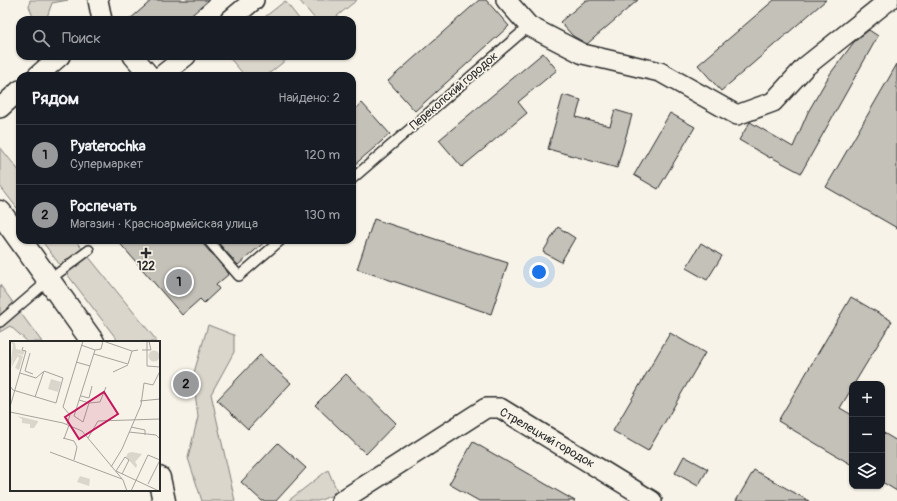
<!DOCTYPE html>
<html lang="ru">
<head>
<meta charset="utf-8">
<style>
  body { margin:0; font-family:Pangolin,sans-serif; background:#242831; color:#f1f3f6 }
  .controls { position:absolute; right:12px; bottom:12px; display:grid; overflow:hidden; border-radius:8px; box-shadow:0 1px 3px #0004 }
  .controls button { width:36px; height:36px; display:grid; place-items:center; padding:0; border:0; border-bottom:1px solid #363941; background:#171b24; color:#f1f3f6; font:20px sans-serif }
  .you { position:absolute; left:539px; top:272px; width:14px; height:14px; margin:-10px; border:3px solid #fff; border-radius:50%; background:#1a73e8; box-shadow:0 0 0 6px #1a73e833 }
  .badge { display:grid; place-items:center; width:26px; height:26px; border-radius:50%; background:#98999b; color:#111; font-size:13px; font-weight:700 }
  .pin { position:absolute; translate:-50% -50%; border:2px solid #fff; box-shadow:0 1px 4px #0006 }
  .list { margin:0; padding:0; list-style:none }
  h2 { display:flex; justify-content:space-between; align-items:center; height:52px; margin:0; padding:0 16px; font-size:17px }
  h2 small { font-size:13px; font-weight:400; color:#9ea1a6 }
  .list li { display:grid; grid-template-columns:26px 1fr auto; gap:12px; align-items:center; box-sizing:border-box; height:60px; padding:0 16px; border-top:1px solid #363941 }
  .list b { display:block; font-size:15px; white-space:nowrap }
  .list p { margin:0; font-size:13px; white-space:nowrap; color:#9ea1a6 }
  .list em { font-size:13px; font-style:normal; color:#9ea1a6 }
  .icon { flex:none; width:22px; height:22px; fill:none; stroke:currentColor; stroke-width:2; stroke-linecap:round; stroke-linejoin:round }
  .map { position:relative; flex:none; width:897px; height:501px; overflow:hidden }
  .search { position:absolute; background:#171b24; box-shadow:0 1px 3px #0004; left:16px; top:16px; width:340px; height:44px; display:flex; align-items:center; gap:10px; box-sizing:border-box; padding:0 14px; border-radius:12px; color:#9ea1a6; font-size:15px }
  .panel { position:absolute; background:#171b24; box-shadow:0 1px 3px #0004; left:16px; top:72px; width:340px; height:172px; border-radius:12px }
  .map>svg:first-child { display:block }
</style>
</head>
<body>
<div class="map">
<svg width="897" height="501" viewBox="0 0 897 501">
  <rect width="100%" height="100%" fill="#f7f3e8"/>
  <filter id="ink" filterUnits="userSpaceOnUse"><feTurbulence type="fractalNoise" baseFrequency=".025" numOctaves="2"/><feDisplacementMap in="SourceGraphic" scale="8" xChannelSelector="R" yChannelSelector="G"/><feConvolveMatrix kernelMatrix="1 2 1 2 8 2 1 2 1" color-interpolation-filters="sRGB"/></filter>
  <g filter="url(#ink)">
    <g fill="#dad6cc" stroke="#82807c">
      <polygon points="30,0 68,0 52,3 46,20 34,20 29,6"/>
      <polygon points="299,0 357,0 332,20 316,20"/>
      <polygon points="285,1 300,20 261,20"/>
      <polygon points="228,56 291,56 266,76 245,76"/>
      <polygon points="0,147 20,172 20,212 0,186"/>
      <polygon points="41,240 75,240 157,341 156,342 119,342"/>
      <polygon points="0,285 42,342 28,342 10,326 0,332"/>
      <polygon points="208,325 234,335 234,352 211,394 235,501 202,501 188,458 198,417 193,376"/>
      <polygon points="328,470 338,493 318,501 288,501"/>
    </g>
    <g fill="#c4c1b9" stroke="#2b2b2b">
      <polygon points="152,0 209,0 186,20 129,20"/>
      <polygon points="479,0 486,0 509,26 415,111 388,81"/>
      <polygon points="586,0 638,0 587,44 573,36 560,22"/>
      <polygon points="774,0 826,0 721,91 698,65"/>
      <polygon points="869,30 878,36 801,173 771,157 770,158 739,140 750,122 793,147 808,112 830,74 854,42"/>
      <polygon points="543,53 557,70 518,102 527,113 462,167 439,140"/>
      <polygon points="897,64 897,228 826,187"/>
      <polygon points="563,95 581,100 576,117 610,126 615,110 632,115 617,168 548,149"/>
      <polygon points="362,103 390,134 352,167 352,112"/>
      <polygon points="670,113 695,127 658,189 634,175"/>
      <polygon points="374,219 508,263 491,314 357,269"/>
      <polygon points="558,227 575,238 561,262 543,252"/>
      <polygon points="117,240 202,240 203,244 229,274 216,285 219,289 204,303 200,299 182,315"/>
      <polygon points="216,240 267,240 238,265"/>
      <polygon points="701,243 722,256 707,280 686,268"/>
      <polygon points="851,297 892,321 854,384 852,384 852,388 840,408 852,415 852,465 778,421"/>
      <polygon points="670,333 705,353 648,451 613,431"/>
      <polygon points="260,355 291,383 248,429 217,400"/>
      <polygon points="346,374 396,423 366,454 315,405"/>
      <polygon points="882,432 897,441 897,491 882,482"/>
      <polygon points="473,442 575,501 479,501 449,484"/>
      <polygon points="278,443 306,468 276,501 262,501 241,482"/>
      <polygon points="684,456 708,469 698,486 675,473"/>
      <polygon points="754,470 809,501 736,501"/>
    </g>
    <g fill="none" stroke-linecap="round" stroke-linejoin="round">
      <defs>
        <g id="service">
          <polyline points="352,179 529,26"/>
          <polyline points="208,240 239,276 281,240"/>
          <polyline points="0,322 49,280 89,250"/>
        </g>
        <g id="minor">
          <polyline points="98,0 102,20"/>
          <polyline points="506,0 529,26 583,54 660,72 737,115 773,102 805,67 889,0"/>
          <polyline points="230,20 254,0"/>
          <polyline points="133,56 150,76"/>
          <polyline points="37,76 60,56"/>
          <polyline points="161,76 186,56"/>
          <polyline points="0,108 20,90"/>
          <polyline points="341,501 486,408 500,408 652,501"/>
        </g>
        <g id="tertiary">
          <polyline points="0,212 93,342"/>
          <polyline points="159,478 164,501"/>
        </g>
      </defs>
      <use href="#service" stroke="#2b2b2b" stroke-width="12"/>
      <use href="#minor" stroke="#2b2b2b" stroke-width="22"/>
      <use href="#tertiary" stroke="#2b2b2b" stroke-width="25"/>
      <use href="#service" stroke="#f7f3e8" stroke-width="9"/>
      <use href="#minor" stroke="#f7f3e8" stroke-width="19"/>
      <use href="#tertiary" stroke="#f7f3e8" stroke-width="22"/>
    </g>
  </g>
  <path fill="#2b2b2b" stroke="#f7f3e8" stroke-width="1.5" d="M144 247h4v4h4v4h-4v4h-4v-4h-4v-4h4z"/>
  <g text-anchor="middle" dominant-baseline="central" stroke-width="3.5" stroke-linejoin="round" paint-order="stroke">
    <g font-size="12" fill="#2b2b2b" stroke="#f7f3e8">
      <text transform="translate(454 91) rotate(-41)">Перекопский городок</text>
      <text transform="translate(547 438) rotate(30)">Стрелецкий городок</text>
    </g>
    <g font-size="12" font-weight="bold" fill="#2b2b2b" stroke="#f7f3e8">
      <text x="146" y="266">122</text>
    </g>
  </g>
  <g transform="translate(10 341)">
    <rect width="150" height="150" fill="#f7f3e8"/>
    <path d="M 0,0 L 5,2 L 6,8 L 15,10 L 13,14 L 5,12 L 0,27 L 3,4 ZM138.5 15a5.5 5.5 0 1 1 11 0a5.5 5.5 0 1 1-11 0ZM 5,12 L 13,15 L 9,29 L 5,27 L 9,18 L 8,15 L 1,27 ZM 41,38 L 51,41 L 48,51 L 38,48 ZM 7,75 L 28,80 L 28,81 L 24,87 L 20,87 L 20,83 L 12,82 L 12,78 ZM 122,111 L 132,113 L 125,121 L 127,124 L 126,127 L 116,116 L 118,112 ZM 70,135 L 80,138 L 79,145 L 67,141 Z" fill="#dad6cc"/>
    <path fill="none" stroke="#a5a39c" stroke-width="1" d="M 137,0 L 137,25 L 150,26M 71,4 L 85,9 L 91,8 L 93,0 L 122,10 L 128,9M 132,9 L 141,9 L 139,0M 20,12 L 15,30 L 23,33M 84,13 L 118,23 L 122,10M 66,21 L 80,25M 103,31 L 118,24M 10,32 L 26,37 L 33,31M 0,45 L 3,49 L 46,62 L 53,37 L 34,30M 71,55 L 79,57 L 82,45M 25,56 L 34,30M 69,59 L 79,62 L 90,61 L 96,46M 130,60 L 150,58M 0,66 L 16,10 L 12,9 L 13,6M 0,71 L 53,82 L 72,90 L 113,139 L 117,150M 64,75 L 85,9M 64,75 L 73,81 L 79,62M 57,83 L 60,74 L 53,66 L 73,0M 121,86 L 135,89 L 135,94M 119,91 L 146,94 L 150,98M 53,97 L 64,100 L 67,106 L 64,119M 78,97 L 88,80 L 150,78M 54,98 L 59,84M 40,111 L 112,138M 101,126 L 112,108 L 131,64 L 134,42 L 143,44 L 150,30M 106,130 L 149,150M 106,130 L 115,116 L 119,119 L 112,133M 138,143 L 150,119M 121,150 L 138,114 L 150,119"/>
    <path fill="#c2185b" fill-opacity="0.15" stroke="#c2185b" stroke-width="2" d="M 94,51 L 108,73 L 69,98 L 55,76 Z"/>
    <rect width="150" height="150" fill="none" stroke="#2b2b2b" stroke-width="2"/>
  </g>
</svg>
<div class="controls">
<button>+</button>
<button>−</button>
<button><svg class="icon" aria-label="layers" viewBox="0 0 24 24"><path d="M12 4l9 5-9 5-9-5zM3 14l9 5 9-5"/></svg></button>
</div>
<div class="you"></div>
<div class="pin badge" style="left:179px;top:282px">1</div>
<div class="pin badge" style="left:186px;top:384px">2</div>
<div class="search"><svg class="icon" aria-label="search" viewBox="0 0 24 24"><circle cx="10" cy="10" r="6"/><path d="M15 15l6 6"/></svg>Поиск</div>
<section class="panel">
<h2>Рядом<small>Найдено: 2</small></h2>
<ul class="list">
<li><span class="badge">1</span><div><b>Pyaterochka</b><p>Супермаркет</p></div><em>120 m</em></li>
<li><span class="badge">2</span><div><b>Роспечать</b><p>Магазин · Красноармейская улица</p></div><em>130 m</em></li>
</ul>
</section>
</div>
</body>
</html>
